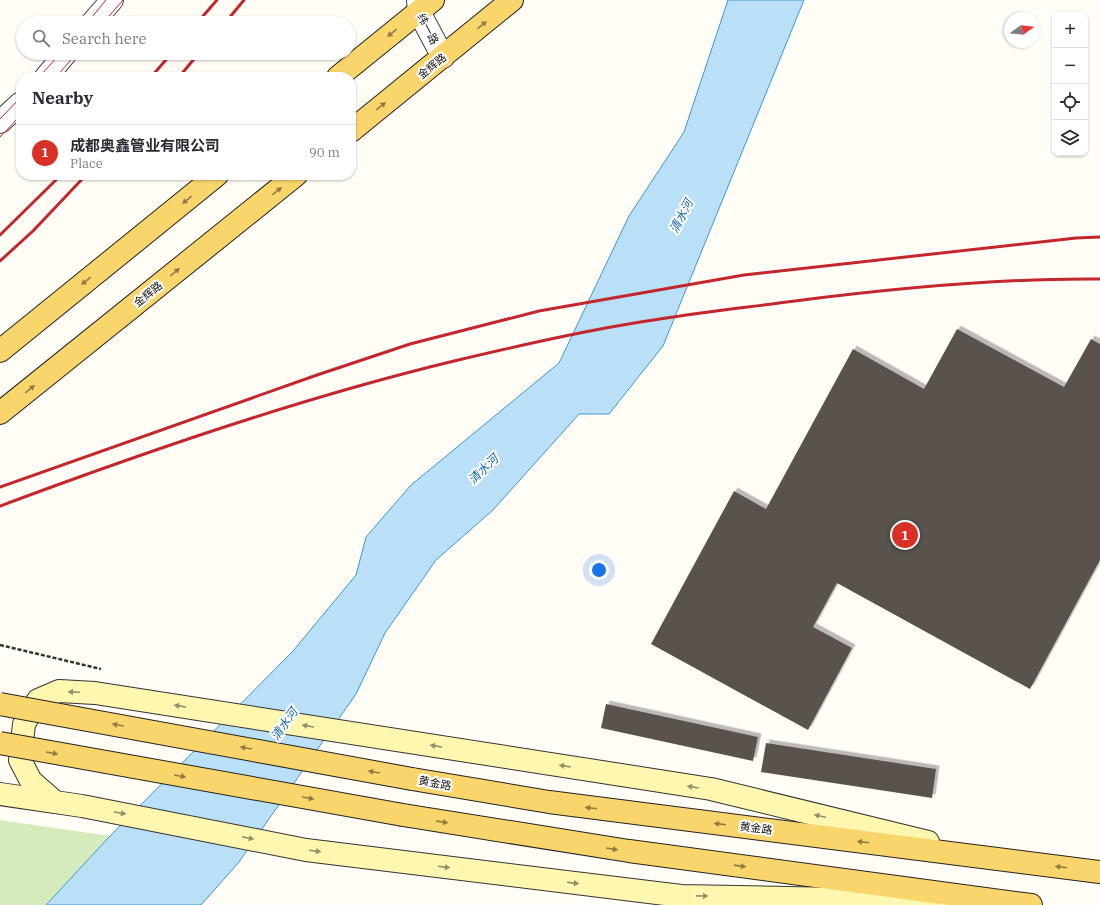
<!DOCTYPE html>
<html lang="en">
<head>
<meta charset="utf-8">
<style>
  body { margin:0; font-family:"IBM Plex Serif","Noto Sans SC",serif; background:#f2f2f3; color:#2b2b33 }
  .controls { position:absolute; right:12px; top:12px; display:grid; overflow:hidden; border-radius:8px; box-shadow:0 1px 3px #0004 }
  .controls button { width:36px; height:36px; display:grid; place-items:center; padding:0; border:0; border-bottom:1px solid #e1e1e2; background:#fff; color:#2b2b33; font:20px sans-serif }
  .compass { position:absolute; left:1004px; top:12px; width:36px; height:36px; border-radius:50%; background:#fff; box-shadow:0 1px 3px #0004; rotate:75deg }
  .you { position:absolute; left:599px; top:570px; width:14px; height:14px; margin:-10px; border:3px solid #fff; border-radius:50%; background:#1a73e8; box-shadow:0 0 0 6px #1a73e833 }
  .badge { display:grid; place-items:center; width:26px; height:26px; border-radius:50%; background:#d93025; color:#fff; font-size:13px; font-weight:700 }
  .pin { position:absolute; translate:-50% -50%; border:2px solid #fff; box-shadow:0 1px 4px #0006 }
  .list { margin:0; padding:0; list-style:none }
  h2 { display:flex; justify-content:space-between; align-items:center; height:52px; margin:0; padding:0 16px; font-size:17px }
  h2 small { font-size:13px; font-weight:400; color:#7c7c81 }
  .list li { display:grid; grid-template-columns:26px 1fr auto; gap:12px; align-items:center; box-sizing:border-box; height:56px; padding:0 16px; border-top:1px solid #e1e1e2 }
  .list b { display:block; font-size:15px; white-space:nowrap }
  .list p { margin:0; font-size:13px; white-space:nowrap; color:#7c7c81 }
  .list em { font-size:13px; font-style:normal; color:#7c7c81 }
  .icon { flex:none; width:22px; height:22px; fill:none; stroke:currentColor; stroke-width:2; stroke-linecap:round; stroke-linejoin:round }
  .map { position:relative; flex:none; width:1100px; height:905px; overflow:hidden }
  .search { position:absolute; background:#fff; box-shadow:0 1px 3px #0004; left:16px; top:16px; width:340px; height:44px; display:flex; align-items:center; gap:10px; box-sizing:border-box; padding:0 14px; border-radius:22px; color:#7c7c81; font-size:15px }
  .panel { position:absolute; background:#fff; box-shadow:0 1px 3px #0004; left:16px; top:72px; width:340px; height:108px; border-radius:16px }
  .map>svg:first-child { display:block }
</style>
</head>
<body>
<div class="map">
<svg width="1100" height="905" viewBox="0 0 1100 905">
  <defs>
    <filter id="shadow"><feDropShadow dx="3.5" dy="-3.5" stdDeviation="0" flood-color="#0004"/></filter>
  </defs>
  <rect width="100%" height="100%" fill="#fffdf5"/>
  <polygon fill="#d5ebbd" points="0,820 110,836 46,905 0,905"/>
  <polygon fill="#b9e0f7" stroke="#3f96cf" points="728,0 804,0 663,346 609,414 579,414 493,510 436,560 385,633 356,694 239,862 201,905 46,905 110,836 293,651 356,575 366,537 411,485 559,363 629,216 684,132"/>
  <g fill="#5a524d" filter="url(#shadow)">
    <polygon points="957,329 1064,387 1091,339 1100,344 1100,560 1030,689 837,583 813,627 852,648 808,730 651,644 734,491 766,509 853,349 924,389"/>
    <polygon points="606,704 758,737 753,761 601,728"/>
    <polygon points="766,743 936,769 932,798 761,772"/>
  </g>
  <g fill="none" stroke-linecap="round" stroke-linejoin="round">
    <defs>
      <g id="street">
        <polyline points="418,0 419,12 443,57"/>
        <polyline points="92,23 112,0"/>
        <polyline points="46,77 66,53"/>
        <polyline points="0,122 21,103"/>
      </g>
      <g id="secondary">
        <polyline points="0,794 82,806 306,850 681,896 943,901"/>
        <polyline points="55,802 31,781 20,760 24,724 38,700 59,691 95,693 711,789 928,842"/>
      </g>
      <g id="primary">
        <polyline points="338,77 433,0"/>
        <polyline points="351,131 512,0"/>
        <polyline points="0,351 217,175"/>
        <polyline points="0,413 296,175"/>
        <polyline points="412,779 549,802 1100,872"/>
        <polyline points="403,815 629,851 1031,905"/>
      </g>
    </defs>
    <use href="#street" stroke="#444" stroke-width="24"/>
    <use href="#secondary" stroke="#333" stroke-width="24"/>
    <use href="#primary" stroke="#222" stroke-width="24"/>
    <polyline stroke="#333" stroke-width="2.5" stroke-dasharray="4 2" stroke-linecap="butt" points="0,645 101,669"/>
    <use href="#street" stroke="#fff" stroke-width="22"/>
    <use href="#secondary" stroke="#fff6b0" stroke-width="22"/>
    <use href="#primary" stroke="#f9d66b" stroke-width="22"/>
    <g stroke="#c4262e" stroke-width="1">
      <polyline points="87,23 106,0"/>
      <polyline points="103,23 123,0"/>
      <polyline points="39,77 61,53"/>
      <polyline points="56,77 77,53"/>
      <polyline points="0,119 21,97"/>
      <polyline points="0,137 21,115"/>
    </g>
    <g stroke="#c4262e" stroke-width="3">
      <polyline points="197,23 217,0"/>
      <polyline points="225,23 244,0"/>
      <polyline points="151,77 172,53"/>
      <polyline points="179,77 199,53"/>
      <polyline points="0,235 61,175"/>
      <polyline points="0,261 33,231 86,175"/>
      <polyline points="0,487 317,375 410,344 539,311 744,275 1076,238 1100,237"/>
      <path d="M 0,506 C 148,451 301,398 454,361 C 522,345 591,329 660,319 C 704,312 750,307 795,301 C 896,288 998,278 1100,279"/>
    </g>
    <defs>
      <g id="primary-bridge">
        <polyline points="0,704 412,779"/>
        <polyline points="0,743 403,815"/>
      </g>
    </defs>
    <use href="#primary-bridge" stroke="#222" stroke-width="24" stroke-linecap="butt"/>
    <use href="#primary-bridge" stroke="#f9d66b" stroke-width="22"/>
  </g>
  <defs><path id="oneway-solid" d="M-6-.8H1V-3.2L6.5 0L1 3.2V.8H-6Z"/></defs>
  <g fill="#917d42">
    <use href="#oneway-solid" transform="translate(482 25) rotate(-39)"/>
    <use href="#oneway-solid" transform="translate(392 33) rotate(141)"/>
    <use href="#oneway-solid" transform="translate(381 106) rotate(-39)"/>
    <use href="#oneway-solid" transform="translate(277 191) rotate(-39)"/>
    <use href="#oneway-solid" transform="translate(187 200) rotate(141)"/>
    <use href="#oneway-solid" transform="translate(175 272) rotate(-39)"/>
    <use href="#oneway-solid" transform="translate(86 281) rotate(141)"/>
    <use href="#oneway-solid" transform="translate(30 389) rotate(-39)"/>
    <use href="#oneway-solid" transform="translate(118 725) rotate(-170)"/>
    <use href="#oneway-solid" transform="translate(246 748) rotate(-170)"/>
    <use href="#oneway-solid" transform="translate(52 753) rotate(10)"/>
    <use href="#oneway-solid" transform="translate(374 772) rotate(-170)"/>
    <use href="#oneway-solid" transform="translate(180 776) rotate(10)"/>
    <use href="#oneway-solid" transform="translate(308 798) rotate(10)"/>
    <use href="#oneway-solid" transform="translate(591 808) rotate(-173)"/>
    <use href="#oneway-solid" transform="translate(442 822) rotate(9)"/>
    <use href="#oneway-solid" transform="translate(720 824) rotate(-173)"/>
    <use href="#oneway-solid" transform="translate(863 842) rotate(-173)"/>
    <use href="#oneway-solid" transform="translate(612 849) rotate(9)"/>
    <use href="#oneway-solid" transform="translate(740 866) rotate(8)"/>
    <use href="#oneway-solid" transform="translate(1061 867) rotate(-173)"/>
  </g>
  <g fill="#948f68">
    <use href="#oneway-solid" transform="translate(74 692) rotate(-177)"/>
    <use href="#oneway-solid" transform="translate(180 706) rotate(-171)"/>
    <use href="#oneway-solid" transform="translate(308 726) rotate(-171)"/>
    <use href="#oneway-solid" transform="translate(436 746) rotate(-171)"/>
    <use href="#oneway-solid" transform="translate(565 766) rotate(-171)"/>
    <use href="#oneway-solid" transform="translate(693 787) rotate(-171)"/>
    <use href="#oneway-solid" transform="translate(120 813) rotate(11)"/>
    <use href="#oneway-solid" transform="translate(820 816) rotate(-166)"/>
    <use href="#oneway-solid" transform="translate(248 838) rotate(11)"/>
    <use href="#oneway-solid" transform="translate(315 851) rotate(7)"/>
    <use href="#oneway-solid" transform="translate(444 867) rotate(7)"/>
    <use href="#oneway-solid" transform="translate(573 883) rotate(7)"/>
    <use href="#oneway-solid" transform="translate(702 896) rotate(1)"/>
  </g>
  <g text-anchor="middle" dominant-baseline="central" stroke-width="4" stroke-linejoin="round" paint-order="stroke">
    <g font-size="11" fill="#111" stroke="#fff">
      <text transform="translate(428 29) rotate(63)">纬一路</text>
      <text transform="translate(432 66) rotate(-39)">金辉路</text>
      <text transform="translate(148 294) rotate(-39)">金辉路</text>
      <text transform="translate(435 783) rotate(10)">黄金路</text>
      <text transform="translate(756 828) rotate(7)">黄金路</text>
    </g>
    <g font-size="12" font-style="italic" fill="#1768a6" stroke="#fff">
      <text transform="translate(681 216) rotate(-63)">清水河</text>
      <text transform="translate(483 469) rotate(-44)">清水河</text>
      <text transform="translate(284 724) rotate(-55)">清水河</text>
    </g>
  </g>
</svg>
<div class="controls">
<button>+</button>
<button>−</button>
<button><svg class="icon" aria-label="locate" viewBox="0 0 24 24"><circle cx="12" cy="12" r="6"/><path d="M12 2v4M12 18v4M2 12h4M18 12h4"/></svg></button>
<button><svg class="icon" aria-label="layers" viewBox="0 0 24 24"><path d="M12 4l9 5-9 5-9-5zM3 14l9 5 9-5"/></svg></button>
</div>
<svg class="compass" viewBox="-18 -18 36 36"><path d="M0-13l5 13h-10z" fill="#e53935"/><path d="M0 13l5-13h-10z" fill="#7c7c81"/></svg>
<div class="you"></div>
<div class="pin badge" style="left:905px;top:535px">1</div>
<div class="search"><svg class="icon" aria-label="search" viewBox="0 0 24 24"><circle cx="10" cy="10" r="6"/><path d="M15 15l6 6"/></svg>Search here</div>
<section class="panel">
<h2>Nearby<small></small></h2>
<ul class="list">
<li><span class="badge">1</span><div><b>成都奥鑫管业有限公司</b><p>Place</p></div><em>90 m</em></li>
</ul>
</section>
</div>
</body>
</html>
